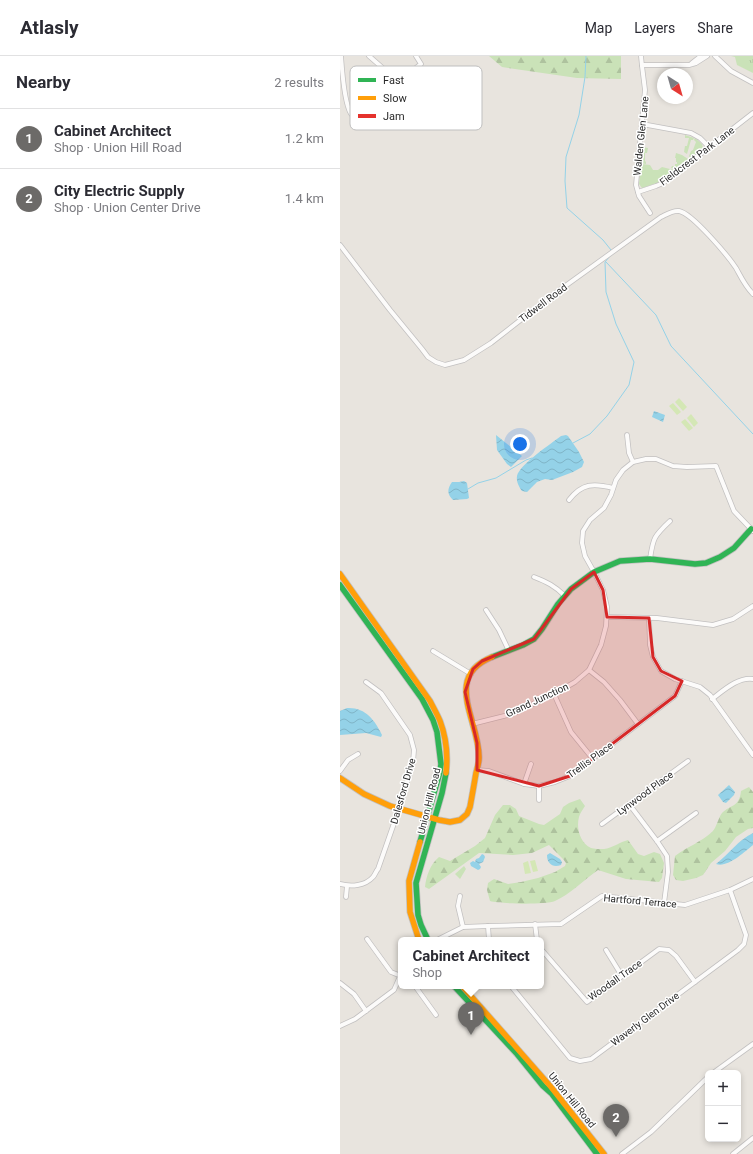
<!DOCTYPE html>
<html lang="en">
<head>
<meta charset="utf-8">
<style>
  body { margin:0; font-family:Roboto,sans-serif; background:#f7f7f7; color:#2b2b33 }
  .controls { position:absolute; right:12px; bottom:12px; display:grid; overflow:hidden; border-radius:6px; box-shadow:0 2px 6px #0003 }
  .controls button { width:36px; height:36px; display:grid; place-items:center; padding:0; border:0; border-bottom:1px solid #e1e1e2; background:#fff; color:#2b2b33; font:20px sans-serif }
  .compass { position:absolute; left:317px; top:12px; width:36px; height:36px; border-radius:50%; background:#fff; box-shadow:0 2px 6px #0003; rotate:143deg }
  .you { position:absolute; left:180px; top:388px; width:14px; height:14px; margin:-10px; border:3px solid #fff; border-radius:50%; background:#1a73e8; box-shadow:0 0 0 6px #1a73e833 }
  .badge { display:grid; place-items:center; width:26px; height:26px; border-radius:50%; background:#6c6a68; color:#fff; font-size:13px; font-weight:700 }
  .pin { position:absolute; translate:-50% -33px; filter:drop-shadow(0 1px 2px #0008) }
  .pin::after { content:''; position:absolute; top:21px; width:14px; height:12px; background:inherit; clip-path:polygon(0 0,100% 0,50% 100%) }
  .popup { position:absolute; left:58px; top:881px; width:146px; height:52px; box-sizing:border-box; display:grid; place-content:center; border-radius:6px; background:#fff; filter:drop-shadow(0 1px 3px #0005); font-size:13px; white-space:nowrap; color:#7c7c81 }
  .popup b { font-size:15px; color:#2b2b33 }
  .popup::after { content:''; position:absolute; left:50%; top:100%; margin-left:-8px; border:8px solid transparent; border-top-color:#fff }
  .list { margin:0; padding:0; list-style:none }
  h2 { display:flex; justify-content:space-between; align-items:center; height:52px; margin:0; padding:0 16px; font-size:17px }
  h2 small { font-size:13px; font-weight:400; color:#7c7c81 }
  .list li { display:grid; grid-template-columns:26px 1fr auto; gap:12px; align-items:center; box-sizing:border-box; height:60px; padding:0 16px; border-top:1px solid #e1e1e2 }
  .list b { display:block; font-size:15px; white-space:nowrap }
  .list p { margin:0; font-size:13px; white-space:nowrap; color:#7c7c81 }
  .list em { font-size:13px; font-style:normal; color:#7c7c81 }
  .map { position:relative; flex:none; width:413px; height:1098px; overflow:hidden }
  header { display:flex; align-items:center; gap:24px; box-sizing:border-box; height:56px; padding:0 20px; background:#fff; border-bottom:1px solid #e1e1e2 }
  header strong { font-size:19px }
  nav { display:flex; gap:22px; margin-inline-start:auto; font-size:14px }
  main { display:flex }
  aside { flex:1; background:#fff }
  .map>svg:first-child { display:block }
</style>
</head>
<body>
<header>
<strong>Atlasly</strong>
<nav><a>Map</a><a>Layers</a><a>Share</a></nav>
</header>
<main>
<aside>
<h2>Nearby<small>2 results</small></h2>
<ul class="list">
<li><span class="badge">1</span><div><b>Cabinet Architect</b><p>Shop · Union Hill Road</p></div><em>1.2 km</em></li>
<li><span class="badge">2</span><div><b>City Electric Supply</b><p>Shop · Union Center Drive</p></div><em>1.4 km</em></li>
</ul>
</aside>
<div class="map">
<svg width="413" height="1098" viewBox="0 0 413 1098">
  <defs>
    <pattern id="forest-firs" width="22" height="20" patternUnits="userSpaceOnUse"><rect width="22" height="20" fill="#cae2b8"/><path d="M5 1l3.5 6h-7zM16 11l3.5 6h-7z" fill="#aec29e"/></pattern>
    <pattern id="park-tufts" width="24" height="20" patternUnits="userSpaceOnUse"><rect width="24" height="20" fill="#cae2b8"/><path d="M3 7l-1-3M5 7V3M7 7l1-3M15 17l-1-3M17 17v-4M19 17l1-3" fill="none" stroke="#aec29e"/></pattern>
    <pattern id="water-waves" width="16" height="10" patternUnits="userSpaceOnUse"><rect width="16" height="10" fill="#94d2e8"/><path d="M0 5q4-4 8 0t8 0" fill="none" stroke="#80b4c7"/></pattern>
  </defs>
  <rect width="100%" height="100%" fill="#e8e4de"/>
  <g fill="#cae2b8">
    <polygon points="345,79 354,82 353,84 351,84 347,98 344,96 345,90 347,90 349,82 345,82"/>
    <polygon points="355,82 362,88 363,92 350,102 349,100 351,95 353,94 356,86 354,84"/>
    <polygon points="303,91 308,92 307,97 305,97 305,105 306,106 306,108 301,107"/>
    <polygon points="336,97 342,99 348,103 335,113 331,112 332,110 335,110 335,108 337,108 337,106 336,106 336,102 335,102"/>
    <polygon points="301,108 310,109 313,114 318,114 322,111 334,114 317,127 302,132 299,128"/>
  </g>
  <g fill="url(#forest-firs)">
    <polygon points="149,0 281,0 281,23 237,22 162,11"/>
    <path d="M 409,731 L 413,736 L 413,772 L 408,773 L 396,781 L 385,795 L 371,807 L 363,819 L 356,822 L 343,825 L 336,824 L 333,819 L 335,800 C 347,791 361,786 372,776 C 377,771 378,762 382,757 C 391,748 399,752 401,735 Z"/>
    <path d="M 240,743 L 245,750 C 243,753 240,757 239,761 C 236,772 240,787 251,792 C 254,793 260,793 264,793 C 272,792 280,786 288,784 L 298,798 L 304,800 L 314,796 L 320,798 L 324,807 L 322,822 L 319,826 L 286,823 L 258,814 C 245,823 229,839 215,845 C 205,849 160,848 150,845 L 147,834 L 148,827 L 154,823 L 168,828 L 181,826 L 198,822 L 215,816 L 225,810 L 226,807 L 223,803 L 209,789 L 192,797 L 173,799 L 139,797 L 89,833 L 85,831 C 86,821 90,808 99,801 L 110,805 L 135,790 L 145,782 L 155,759 L 163,749 L 170,749 L 176,753 L 179,760 L 199,768 L 204,769 L 220,758 L 223,751 L 229,747 Z"/>
  </g>
  <g fill="url(#park-tufts)">
    <polygon points="391,0 413,0 413,17 397,9 395,1"/>
    <polygon points="124,810 126,813 120,823 115,818"/>
  </g>
  <g fill="#d4e7b5">
    <polygon points="339,342 347,351 343,355 335,346"/>
    <polygon points="333,347 341,356 337,359 329,350"/>
    <polygon points="351,358 358,367 354,371 347,362"/>
    <polygon points="345,363 353,372 349,375 341,366"/>
    <polygon points="195,804 198,815 193,816 190,805"/>
    <polygon points="188,805 191,817 185,818 183,807"/>
  </g>
  <g fill="url(#water-waves)">
    <polygon points="314,355 325,359 323,366 312,361"/>
    <polygon points="156,379 182,400 171,411 167,408 157,394"/>
    <path d="M 226,379 L 228,380 L 239,396 L 244,406 L 242,411 L 233,416 L 212,424 L 205,423 L 197,426 L 187,436 L 182,435 C 179,431 176,425 177,420 C 179,409 212,387 221,380 Z"/>
    <path d="M 124,425 L 127,427 L 129,442 L 127,443 L 113,444 C 107,438 107,433 112,426 L 119,426 Z"/>
    <path d="M 7,652 C 25,651 35,664 42,679 L 41,681 L 26,677 L 0,679 L 0,655 Z"/>
    <polygon points="389,729 395,736 394,739 386,747 383,746 378,739"/>
    <path d="M 413,777 L 413,789 C 404,796 388,812 376,808 C 389,798 398,784 413,777 Z"/>
    <path d="M 210,797 L 220,803 L 222,806 L 221,809 C 213,812 207,808 207,799 Z"/>
    <polygon points="142,798 144,799 145,801 143,806 139,808 141,811 140,813 138,814 131,810 130,807 133,805 135,806 136,803 139,802"/>
  </g>
  <g fill="none" stroke-linecap="round" stroke-linejoin="round">
    <g stroke="#94d2e8" stroke-width="1">
      <polyline points="246,0 245,21 239,59 226,101 225,125 227,152 263,184 271,194"/>
      <polyline points="266,206 316,259 331,290 413,378"/>
      <polyline points="233,387 250,378 267,360 289,329 294,306 276,268 266,236 265,206 270,200"/>
      <polyline points="128,433 138,427 156,422 186,404 192,402"/>
    </g>
    <defs>
      <g id="street">
        <path d="M 1,0 C 2,13 4,50 12,59 C 17,57 21,53 26,50 C 36,43 56,29 45,14 L 29,0"/>
        <polyline points="301,0 302,10 305,34 296,129 299,140 310,157"/>
        <polyline points="375,0 391,15 413,27"/>
        <polyline points="352,7 361,0"/>
        <polyline points="302,9 349,9 356,7 367,0"/>
        <polyline points="48,24 53,27 59,25 81,8 76,0"/>
        <polyline points="302,68 351,77 360,82 369,91"/>
        <polyline points="298,136 316,130 323,127 413,57"/>
        <path d="M 0,189 L 50,254 L 82,293 L 88,301 L 96,306 L 105,309 L 124,304 L 151,287 L 210,241 L 321,161 C 327,158 333,154 339,155 C 352,157 388,200 396,212 C 401,221 405,230 413,238"/>
        <polyline points="287,379 289,397 293,406"/>
        <path d="M 229,444 C 242,427 254,427 273,432"/>
        <path d="M 310,503 C 313,482 314,480 330,465"/>
        <path d="M 194,521 C 207,526 215,530 225,540"/>
        <polyline points="146,554 159,574 169,595"/>
        <polyline points="267,561 317,562 373,569 393,563 413,550"/>
        <polyline points="309,562 310,589 313,601 321,615 335,623 360,631 370,639 413,699"/>
        <polyline points="93,595 131,618"/>
        <polyline points="249,614 264,626 280,644 298,668"/>
        <polyline points="214,638 231,676 253,703"/>
        <path d="M 372,643 C 384,634 398,621 413,623"/>
        <polyline points="132,668 172,658 214,638 235,626 249,614 261,589 266,570 267,551 263,534 254,516 245,500 242,487 243,475 250,464 264,452 271,439 276,424 283,414 293,406 306,403 316,403 333,410 347,411 376,410 394,455 413,475"/>
        <polyline points="137,714 149,715 184,728 199,730 215,726 230,720 335,640 342,625"/>
        <polyline points="0,715 8,704 18,698"/>
        <polyline points="184,728 191,708"/>
        <polyline points="199,730 199,744"/>
        <polyline points="289,748 317,785 327,800 328,816 324,847"/>
        <polyline points="262,768 348,705"/>
        <polyline points="317,785 356,757"/>
        <path d="M 0,828 C 11,831 25,830 33,821 C 35,819 36,815 38,813 L 59,753 L 73,706 L 74,694 L 70,679 L 41,637 L 26,626"/>
        <polyline points="120,840 118,850 123,871"/>
        <polyline points="6,841 7,830"/>
        <polyline points="195,868 197,884"/>
        <polyline points="148,870 149,884"/>
        <polyline points="27,883 51,916 61,920"/>
        <polyline points="97,884 123,871 148,870 221,868 262,840 345,849 390,834 413,823"/>
        <polyline points="201,893 247,946 319,893 329,894 336,900 355,926"/>
        <polyline points="266,894 282,920"/>
        <polyline points="0,927 14,938 26,955"/>
        <polyline points="75,930 96,959"/>
        <polyline points="171,930 230,1002 240,1005 251,1003 398,894 404,888 406,879 390,834"/>
        <polyline points="0,970 15,963 54,934 61,918"/>
        <polyline points="373,1017 413,988"/>
        <polyline points="282,1098 311,1076 368,1021"/>
        <polyline points="393,1098 413,1082"/>
      </g>
      <g id="fast">
        <polyline points="0,529 82,643 93,664 97,676 101,708 100,716 80,786"/>
        <polyline points="152,601 183,589 194,583 202,573 218,548 231,533 254,516 280,505 310,503 355,508 366,507 380,501 394,492 411,473"/>
        <polyline points="88,884 81,869 78,859 76,827 102,737 106,717"/>
        <polyline points="114,930 177,998 203,1030 212,1038 257,1098"/>
      </g>
      <g id="slow">
        <path d="M 0,518 L 90,645 C 93,651 97,658 100,665 C 106,681 108,700 106,717"/>
        <path d="M 0,722 L 24,738 L 50,750 L 99,764 L 110,766 L 120,764 L 127,758 L 130,751 C 132,740 134,729 136,717 C 137,713 139,707 139,702 C 140,666 102,621 152,601"/>
        <polyline points="79,884 70,856 69,825 80,786"/>
        <polyline points="122,930 211,1031 264,1098"/>
      </g>
    </defs>
    <use href="#street" stroke="#c2c0c0" stroke-width="5.5"/>
    <use href="#fast" stroke="#c2c0c0" stroke-width="7"/>
    <use href="#slow" stroke="#c2c0c0" stroke-width="7"/>
    <use href="#street" stroke="#fcfbfa" stroke-width="4"/>
    <use href="#fast" stroke="#30b455" stroke-width="5.5"/>
    <use href="#slow" stroke="#ff9f0a" stroke-width="5.5"/>
  </g>
  <path fill="#d62828" fill-opacity="0.2" stroke="#d62828" stroke-width="3" stroke-linejoin="round" d="M 254,516 L 263,534 L 267,561 L 309,562 L 313,601 L 321,615 L 342,625 L 335,640 L 230,720 L 199,730 L 137,714 L 137,687 L 125,636 L 133,613 L 142,605 L 194,583 L 231,533 Z"/>
  <g text-anchor="middle" dominant-baseline="central" stroke-width="3" stroke-linejoin="round" paint-order="stroke">
    <g font-size="10" fill="#292929" stroke="#fff">
      <text transform="translate(301 80) rotate(-84)">Walden Glen Lane</text>
      <text transform="translate(357 100) rotate(-37)">Fieldcrest Park Lane</text>
      <text transform="translate(203 247) rotate(-37)">Tidwell Road</text>
      <text transform="translate(197 644) rotate(-25)">Grand Junction</text>
      <text transform="translate(250 704) rotate(-36)">Trellis Place</text>
      <text transform="translate(63 735) rotate(-74)">Dalesford Drive</text>
      <text transform="translate(305 737) rotate(-36)">Lynwood Place</text>
      <text transform="translate(89 745) rotate(-76)">Union Hill Road</text>
      <text transform="translate(300 845) rotate(5)">Hartford Terrace</text>
      <text transform="translate(275 924) rotate(-35)">Woodall Trace</text>
      <text transform="translate(305 963) rotate(-37)">Waverly Glen Drive</text>
      <text transform="translate(232 1044) rotate(51)">Union Hill Road</text>
    </g>
  </g>
  <rect x="10" y="10" width="132" height="64" rx="6" fill="#fff" stroke="#bfbfbf" stroke-width="1"/>
  <rect x="18" y="22" width="18" height="4" fill="#30b455"/>
  <rect x="18" y="40" width="18" height="4" fill="#ff9f0a"/>
  <rect x="18" y="58" width="18" height="4" fill="#e5322d"/>
  <g font-size="11" fill="#292929">
    <text x="43" y="28">Fast</text>
    <text x="43" y="46">Slow</text>
    <text x="43" y="64">Jam</text>
  </g>
</svg>
<div class="controls">
<button>+</button>
<button>−</button>
</div>
<svg class="compass" viewBox="-18 -18 36 36"><path d="M0-13l5 13h-10z" fill="#e53935"/><path d="M0 13l5-13h-10z" fill="#7c7c81"/></svg>
<div class="you"></div>
<div class="pin badge" style="left:131px;top:979px">1</div>
<div class="popup"><b>Cabinet Architect</b>Shop</div>
<div class="pin badge" style="left:276px;top:1081px">2</div>
</div>
</main>
</body>
</html>
